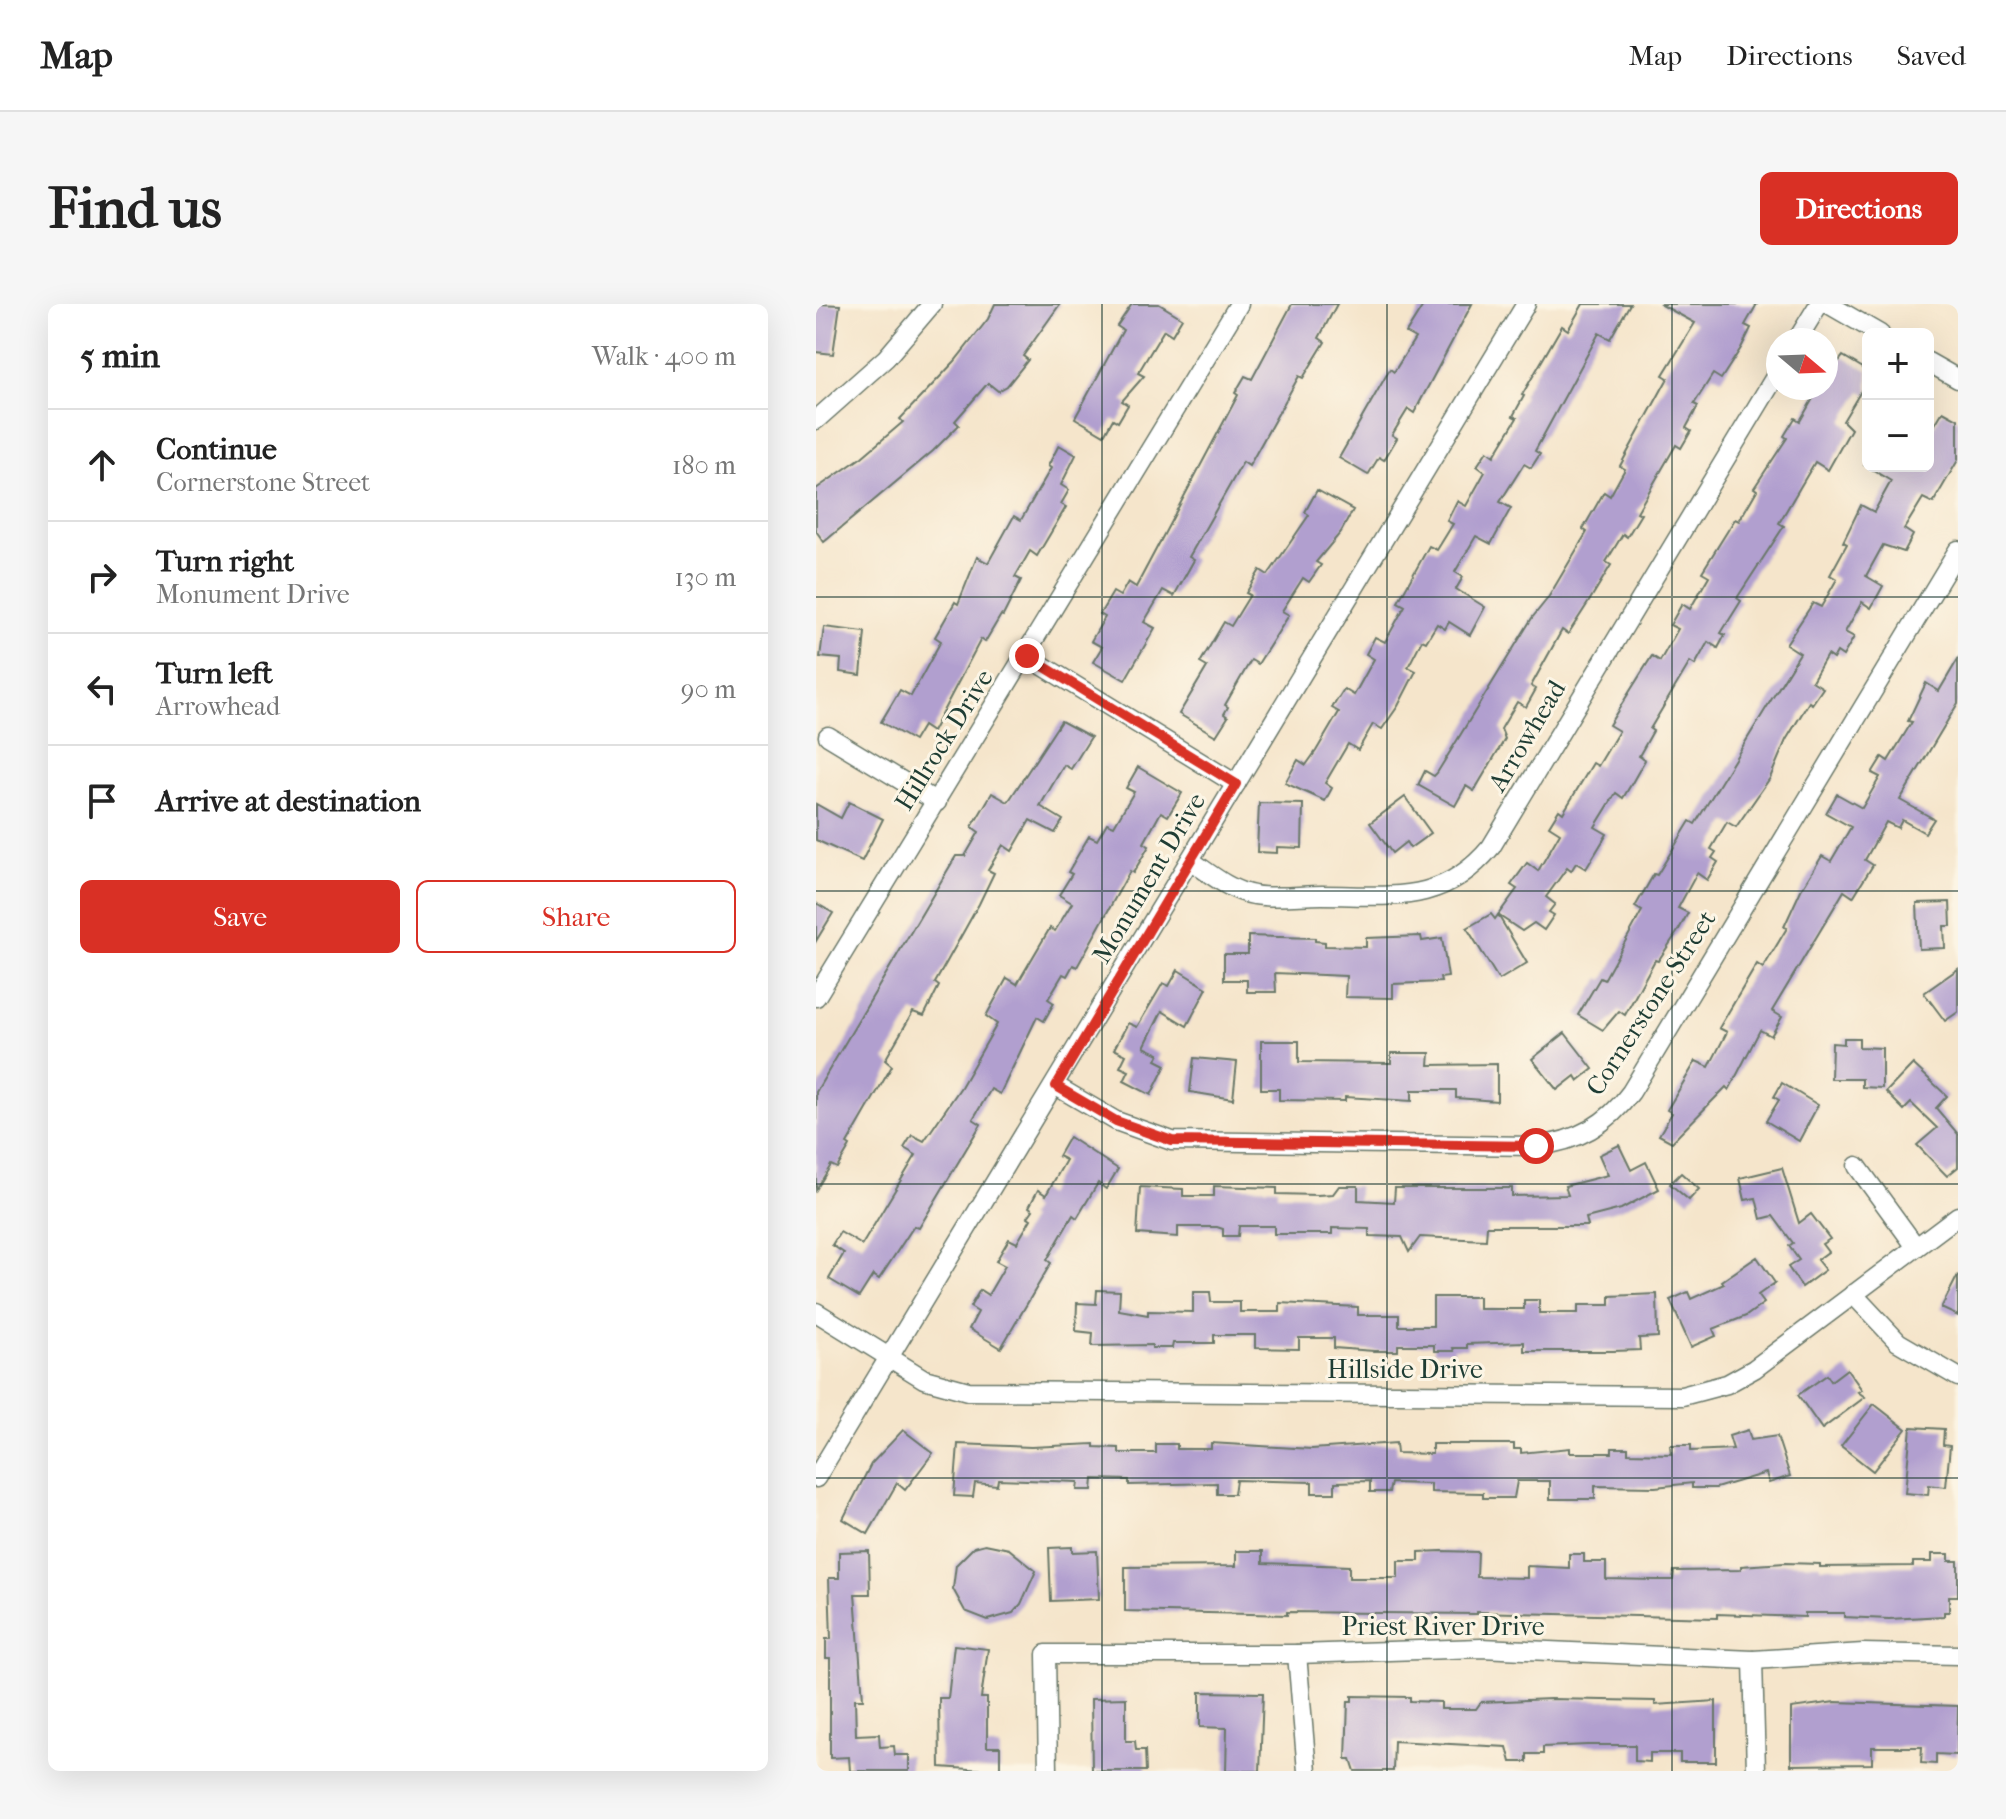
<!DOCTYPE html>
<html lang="en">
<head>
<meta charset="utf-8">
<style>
  body { margin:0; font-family:"IM FELL French Canon",serif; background:#f6f6f6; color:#222 }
  .controls { position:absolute; right:24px; top:24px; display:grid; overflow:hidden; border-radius:12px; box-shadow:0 8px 32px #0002 }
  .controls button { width:72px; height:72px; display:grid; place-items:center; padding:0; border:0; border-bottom:2px solid #e0e0e0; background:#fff; color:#222; font:40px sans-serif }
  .compass { position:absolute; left:950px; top:24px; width:72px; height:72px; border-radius:50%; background:#fff; box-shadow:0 8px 32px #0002; rotate:109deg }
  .stop { position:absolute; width:24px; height:24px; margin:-18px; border:6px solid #d93025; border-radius:50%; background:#fff }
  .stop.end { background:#d93025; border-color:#fff; box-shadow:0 2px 8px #0008 }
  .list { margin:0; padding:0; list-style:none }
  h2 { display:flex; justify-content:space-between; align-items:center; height:104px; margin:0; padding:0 32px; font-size:34px }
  h2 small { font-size:26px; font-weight:400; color:#767676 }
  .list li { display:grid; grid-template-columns:52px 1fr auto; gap:24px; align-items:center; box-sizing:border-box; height:112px; padding:0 32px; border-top:2px solid #e0e0e0 }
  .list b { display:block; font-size:30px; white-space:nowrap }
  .list p { margin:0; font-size:26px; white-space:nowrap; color:#767676 }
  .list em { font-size:26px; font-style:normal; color:#767676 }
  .actions { display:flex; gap:16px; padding:24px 32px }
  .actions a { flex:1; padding:18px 0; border:2px solid #d93025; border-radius:12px; text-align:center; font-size:28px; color:#d93025 }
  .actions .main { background:#d93025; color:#fff }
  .icon { flex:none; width:44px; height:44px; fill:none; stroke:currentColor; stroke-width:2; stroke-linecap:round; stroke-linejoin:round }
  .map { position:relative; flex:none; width:1142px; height:1467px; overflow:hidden; border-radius:12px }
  header { display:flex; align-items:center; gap:48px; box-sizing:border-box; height:112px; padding:0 40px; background:#fff; border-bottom:2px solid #e0e0e0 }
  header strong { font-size:38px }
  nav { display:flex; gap:44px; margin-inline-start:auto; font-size:28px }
  .intro { display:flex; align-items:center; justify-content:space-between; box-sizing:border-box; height:192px; padding:0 48px }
  h1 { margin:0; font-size:56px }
  .button { padding:20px 36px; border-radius:12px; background:#d93025; color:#fff; font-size:28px; font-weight:700 }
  main { display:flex; gap:48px; padding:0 48px }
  aside { flex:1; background:#fff; border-radius:12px; box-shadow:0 8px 32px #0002 }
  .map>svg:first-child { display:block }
</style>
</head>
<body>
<header>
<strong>Map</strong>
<nav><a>Map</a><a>Directions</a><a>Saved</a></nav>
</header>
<div class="intro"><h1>Find us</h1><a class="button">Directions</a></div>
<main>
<aside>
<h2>5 min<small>Walk · 400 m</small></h2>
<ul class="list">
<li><svg class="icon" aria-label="ahead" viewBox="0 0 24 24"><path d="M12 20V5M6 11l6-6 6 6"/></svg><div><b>Continue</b><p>Cornerstone Street</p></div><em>180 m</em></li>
<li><svg class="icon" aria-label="right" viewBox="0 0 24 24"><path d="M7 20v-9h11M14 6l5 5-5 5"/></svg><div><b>Turn right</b><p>Monument Drive</p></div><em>130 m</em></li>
<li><svg class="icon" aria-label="left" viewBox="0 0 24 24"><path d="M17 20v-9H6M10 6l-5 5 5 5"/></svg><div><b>Turn left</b><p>Arrowhead</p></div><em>90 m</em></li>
<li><svg class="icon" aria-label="arrive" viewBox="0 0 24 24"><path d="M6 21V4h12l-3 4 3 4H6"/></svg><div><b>Arrive at destination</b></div></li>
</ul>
<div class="actions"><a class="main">Save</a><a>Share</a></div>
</aside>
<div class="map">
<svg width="1142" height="1467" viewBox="0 0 1142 1467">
  <rect width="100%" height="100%" fill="#fcf5e5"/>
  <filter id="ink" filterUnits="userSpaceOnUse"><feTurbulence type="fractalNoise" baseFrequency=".0125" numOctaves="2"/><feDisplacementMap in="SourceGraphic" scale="16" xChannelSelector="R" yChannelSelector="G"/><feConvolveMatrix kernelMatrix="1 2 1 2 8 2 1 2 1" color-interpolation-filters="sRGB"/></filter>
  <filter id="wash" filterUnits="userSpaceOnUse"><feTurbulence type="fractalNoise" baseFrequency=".006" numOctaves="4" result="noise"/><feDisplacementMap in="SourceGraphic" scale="32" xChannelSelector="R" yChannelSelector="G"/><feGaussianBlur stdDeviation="1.8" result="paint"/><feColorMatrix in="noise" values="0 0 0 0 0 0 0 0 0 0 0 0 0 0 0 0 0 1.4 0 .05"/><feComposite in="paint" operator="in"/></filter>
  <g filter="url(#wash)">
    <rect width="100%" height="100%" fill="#f5e5cb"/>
    <g id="blocks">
      <g fill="#b19fcf">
        <polygon points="0,0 24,1 17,50 0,48"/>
        <polygon points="179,0 244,0 207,52 212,56 191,82 182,87 172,79 139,117 143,121 117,147 8,238 0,227 0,185 46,153 87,118 84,115 139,57 172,15"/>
        <polygon points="316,0 343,0 366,14 356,31 348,26 322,69 328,72 306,97 312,101 302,118 297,115 288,131 259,114 307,26 301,22"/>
        <polygon points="476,0 521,0 503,34 509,38 487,74 483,72 433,162 427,158 373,253 378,256 358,292 347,286 328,318 339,324 309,376 277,358 286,343 275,337 289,313 284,310 297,288 304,292 312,278 320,283 422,91 419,89 429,72 436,75"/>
        <polygon points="608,0 656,0 598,109 592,105 576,131 581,134 568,156 563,153 552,171 523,154 574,65 578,68 599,34 590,29"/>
        <polygon points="767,0 814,0 794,35 783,29 719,147 724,150 715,164 708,160 684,198 695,204 675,240 660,232 639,268 647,273 640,285 669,303 654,331 633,318 629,325 621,320 610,338 606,336 592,363 600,367 582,402 566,425 557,420 542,446 532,440 509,479 516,484 509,497 469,479 482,456 490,461 500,447 523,408 516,404 528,385 538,391 558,355 550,350 559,333 569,338 589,302 582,298 613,242 621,246 637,220 631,217 641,197 650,202 669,168 661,162 671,147 678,152 701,114 697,112 708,92 706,91 746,22 752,26"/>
        <polygon points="844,0 941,0 929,21 935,24 925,44 905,75 897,70 878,100 882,102 870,124 875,127 865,144 860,141 821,208 825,210 811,233 807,230 790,258 795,261 772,299 752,330 746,326 715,382 720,385 710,403 701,398 685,425 689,435 658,487 650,482 639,502 602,481 609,467 618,472 621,469 716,314 732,294 771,228 767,225 788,188 794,192 809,165 804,162 852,74 847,71 879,19"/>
        <polygon points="1027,52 1052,67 1052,91 1045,87 1027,117 1035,125 1012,166 999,158 963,219 968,222 921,294 925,297 905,329 909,331 902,344 892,338 879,361 874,358 834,425 837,427 823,452 829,456 816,479 807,494 800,489 779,523 791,530 770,565 760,559 755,567 751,564 730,593 739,600 733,608 738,611 728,626 718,619 706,627 682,611 701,585 695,581 711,559 722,567 744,529 733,522 743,506 747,509 777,459 782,462 803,427 793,421 809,395 836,352 844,357 862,325 854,321 866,300 874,305 893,272 886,268 919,215 923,217 941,186 938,184 971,134 968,132 979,114 984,117 1003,84 1010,84 1010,73"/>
        <polygon points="1127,107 1142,115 1142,156 1117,199 1107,194 1088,225 1097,231 1088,248 1067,241 1050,272 1067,282 1055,304 1046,298 1029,328 1038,333 1027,352 1021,348 1017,355 1011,351 996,377 1007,384 996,400 993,398 970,436 954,474 920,523 911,518 895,545 900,548 896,554 902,558 891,576 881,569 862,604 872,609 862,627 842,657 839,656 809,711 803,707 787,726 762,711 784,674 788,676 826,607 819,603 838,570 841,571 874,517 879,520 984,349 970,340 997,299 1005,303 1021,275 1014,271 1031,240 1027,238 1045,201 1058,208 1075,177 1050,162 1112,162 1112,132"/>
        <polygon points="243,141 260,151 245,181 253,186 245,200 250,203 221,252 214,247 199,273 205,276 187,312 185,311 169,338 165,335 116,428 107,422 98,437 65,418 84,386 95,392 125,337 119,333 139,298 142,300 161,253 172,259 198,212 205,216 235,164 232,162"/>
        <polygon points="501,186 537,206 525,228 500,258 505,261 493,278 487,274 466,307 473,311 442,360 435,356 409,401 412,403 408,410 412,413 400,432 363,410 391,363 384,359 408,318 415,322 434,291 430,289 444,266 452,271 493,211 489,208"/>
        <polygon points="8,323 49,328 45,371 24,368 25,355 4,353"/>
        <polygon points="1142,355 1142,399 1084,496 1118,515 1109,529 1086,516 1082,524 1070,518 1049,556 1057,561 1037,593 1028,587 956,707 966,713 955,732 944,726 913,786 910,783 856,838 843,831 856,809 851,806 880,757 893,763 911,728 903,724 941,660 947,664 971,624 968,623 985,586 1006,552 1015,557 1035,523 1010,509 1021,490 1046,504 1064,473 1056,469 1066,453 1072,457 1096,418 1092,417 1110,379 1123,387"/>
        <polygon points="245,417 275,433 255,465 248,461 224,502 247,516 239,529 214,516 196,547 187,541 172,566 178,569 163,600 119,679 123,682 108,712 97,708 69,756 76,762 31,840 34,842 21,864 15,861 0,886 0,788 140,552 149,552 163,528 156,523 176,489 192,498"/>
        <polygon points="322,463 366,489 352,512 345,508 328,539 333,542 317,569 314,567 261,663 257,661 251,672 247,670 232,695 238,699 228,717 221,713 184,790 175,785 157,815 165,820 103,924 98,922 63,975 57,971 43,993 13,975 28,949 16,941 24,928 46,941 100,851 88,844 96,831 108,837 145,783 181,720 170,712 191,674 201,680 234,624 239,627 256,599 243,591 256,570 252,568 273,532 281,536 291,519 298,522 318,488 310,484"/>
        <polygon points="589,493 615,529 594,544 590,538 576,549 554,519"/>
        <polygon points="33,498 67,515 46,557 0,536 0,500 25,514"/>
        <polygon points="443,499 487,500 486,544 461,543 461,549 441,548"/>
        <polygon points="1134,598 1135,622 1128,622 1129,644 1103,645 1101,599"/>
        <polygon points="0,599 17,609 0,637"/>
        <polygon points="675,610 679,615 682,611 711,659 683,676 651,624"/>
        <polygon points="432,632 499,634 499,637 509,638 509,642 550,643 550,634 605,632 606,637 626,634 632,673 624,674 625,678 577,680 577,694 529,693 530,672 507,671 459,669 460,688 431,688 431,676 408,676 408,650 432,650"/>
        <polygon points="1142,665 1142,708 1129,717 1108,689"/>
        <polygon points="362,666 391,684 371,722 346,707 328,743 343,750 340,756 350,761 335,791 308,777 313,767 304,763 310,751 298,745 312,719 321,723 347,679 353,682"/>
        <polygon points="749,729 777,765 762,777 759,772 741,786 716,755"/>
        <polygon points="1028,734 1043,734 1043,743 1066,744 1066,784 1046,783 1046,775 1015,775 1016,739 1028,740"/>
        <polygon points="445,737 483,737 483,758 575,759 575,749 614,749 613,761 681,760 681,797 640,794 640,786 596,786 596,797 529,793 529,797 463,796 463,785 445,785"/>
        <polygon points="378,754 421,758 417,795 374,788"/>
        <polygon points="1097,760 1131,792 1120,804 1142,830 1142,863 1131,872 1101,841 1121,824 1095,799 1088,806 1070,788"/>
        <polygon points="966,779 1002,801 983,837 950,817 963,796 958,793"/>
        <polygon points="253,833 302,865 290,885 282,879 261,914 257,911 231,956 235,959 185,1044 153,1025 162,1008 154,1003 164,986 172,991 189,962 180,957 193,935 201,939 215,915 212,913 217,906 213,903 222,886 230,891 250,856 242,852"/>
        <polygon points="803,841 815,866 830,858 843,885 805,905 770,914 772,922 671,922 670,936 604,933 593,948 586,933 553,932 553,925 516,924 516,930 458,930 458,922 423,922 422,932 407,932 407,925 401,923 362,923 362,933 321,930 324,883 367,885 367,892 398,892 398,882 461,884 461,890 501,891 517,890 523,882 542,882 542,896 578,898 579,884 696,884 696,892 752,891 749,882 792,871 783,851"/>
        <polygon points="966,864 983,919 995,910 1014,935 1006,940 1012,948 1001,956 1009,966 986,983 972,963 983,956 973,942 977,939 957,912 945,915 940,894 929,896 924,874"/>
        <polygon points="865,869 883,885 873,896 854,880"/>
        <polygon points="941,953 959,979 942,991 948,999 930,1012 897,1025 900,1032 875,1043 854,996 872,988 875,995 908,980 906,977"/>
        <polygon points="1142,971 1142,1012 1125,1004"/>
        <polygon points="281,986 304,987 303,1006 332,1011 332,1007 377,1008 377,988 394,988 395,998 424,998 424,1008 464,1008 464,999 542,1003 542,1011 583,1011 583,1022 617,1022 617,993 663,993 663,1005 708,1005 708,996 723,996 723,1009 762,1009 762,1001 794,1001 794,992 841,990 842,1033 823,1034 824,1046 797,1047 708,1047 708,1038 651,1040 651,1044 637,1044 638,1047 618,1047 618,1041 582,1041 582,1047 558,1047 518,1044 518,1034 483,1034 483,1045 439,1044 439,1031 398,1031 398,1039 357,1039 356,1044 336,1044 336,1041 276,1042 277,1029 260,1027 261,999 280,1000"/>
        <polygon points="1031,1065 1046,1086 1042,1088 1049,1093 1006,1125 982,1091 1011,1071 1015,1077"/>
        <polygon points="1058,1100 1090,1125 1057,1167 1025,1142"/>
        <polygon points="1095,1123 1128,1125 1127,1141 1134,1142 1130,1183 1113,1181 1112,1191 1089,1189"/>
        <polygon points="87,1126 117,1149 89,1186 81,1179 52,1230 27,1215 55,1160"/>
        <polygon points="932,1126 935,1136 961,1132 974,1172 953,1179 950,1169 900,1184 876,1184 876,1179 839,1183 779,1182 779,1195 734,1195 734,1177 701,1177 698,1194 667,1194 667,1189 615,1188 615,1180 575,1179 573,1188 554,1188 554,1177 519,1178 519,1189 496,1189 496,1178 420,1176 418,1190 401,1190 401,1179 313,1181 313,1176 277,1175 276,1186 261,1186 262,1178 182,1175 181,1181 159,1179 157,1193 138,1192 142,1140 215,1143 278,1140 278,1143 303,1144 303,1149 340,1149 340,1140 361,1140 361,1145 395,1145 395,1139 496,1145 580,1139 581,1149 616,1150 616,1140 698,1140 698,1145 705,1145 705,1149 754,1144 754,1149 796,1149 796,1144 812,1144 812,1149 855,1150 854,1141 875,1141 875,1147 917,1145 913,1132"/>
        <polygon points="169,1240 193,1245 220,1267 205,1300 197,1309 172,1316 149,1307 137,1285 140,1261 158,1243"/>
        <polygon points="256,1243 256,1248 281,1247 283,1295 235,1297 233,1244"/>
        <polygon points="53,1247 54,1290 39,1290 47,1395 39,1395 40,1431 63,1430 64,1443 78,1442 79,1451 93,1451 93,1467 34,1467 33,1453 14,1454 14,1354 10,1354 10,1335 15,1335 13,1274 23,1274 23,1248"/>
        <polygon points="420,1247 447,1247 447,1259 533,1262 533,1274 582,1274 582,1257 603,1257 603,1248 626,1247 662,1248 661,1273 711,1274 711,1262 753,1264 753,1250 768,1250 768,1258 790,1258 790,1275 840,1276 857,1276 858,1267 925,1266 925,1262 969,1259 1004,1260 1004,1263 1097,1262 1097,1258 1116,1258 1116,1250 1133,1250 1133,1257 1142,1257 1142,1292 1133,1292 1133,1308 1128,1308 1128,1312 1073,1315 1028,1313 1028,1309 989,1309 989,1313 901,1310 901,1314 661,1308 661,1310 471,1308 471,1311 309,1307 309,1263 420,1262"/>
        <polygon points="138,1341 172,1345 165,1394 171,1394 171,1443 184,1443 184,1467 124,1463 123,1394 132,1394"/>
        <polygon points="384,1388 447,1389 444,1467 410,1467 411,1424 384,1423"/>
        <polygon points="536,1392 594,1393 594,1397 625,1398 625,1405 660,1405 665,1398 735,1395 839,1397 839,1401 900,1397 900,1458 864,1458 864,1449 834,1449 834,1458 819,1457 819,1441 771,1441 727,1443 727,1450 711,1450 711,1458 695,1458 691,1443 578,1437 577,1467 539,1467 535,1455 530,1455 532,1397 536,1397"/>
        <polygon points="310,1394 310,1437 319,1437 320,1446 329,1446 330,1467 276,1467 275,1395"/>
        <polygon points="1019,1398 1142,1402 1141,1451 1120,1450 1120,1460 1105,1459 1106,1443 1056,1443 1056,1460 975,1461 975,1404"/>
      </g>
    </g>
  </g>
  <g filter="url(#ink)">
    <use href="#blocks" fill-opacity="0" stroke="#6a7869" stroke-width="2"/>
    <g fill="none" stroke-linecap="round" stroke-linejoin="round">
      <defs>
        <g id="street">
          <polyline points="1012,0 1064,30"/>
          <polyline points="981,36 1003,0"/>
          <polyline points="1112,58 1142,75"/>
          <polyline points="0,116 70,54 116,0"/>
          <polyline points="211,352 420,480"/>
          <polyline points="12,432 121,498"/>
          <path d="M 374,556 C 393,569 414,587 438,591 C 459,595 484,591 506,591 C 575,591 626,602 675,543 L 962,68"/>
          <polyline points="0,693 423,0"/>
          <path d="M 240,782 L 300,817 L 356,837 L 720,842 C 760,838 792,820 815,788 L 1142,246"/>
          <polyline points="1041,862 1100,943"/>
          <polyline points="1037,990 1082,1038 1142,1073"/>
          <polyline points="0,1008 108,1075 152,1087 866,1092 911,1080 938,1065 1142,912"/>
          <polyline points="0,1174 710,0"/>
          <polyline points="481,1350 491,1467"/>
          <polyline points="937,1356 940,1467"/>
          <polyline points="232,1467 230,1350 481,1350 665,1344 937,1356 1047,1349 1142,1351"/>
        </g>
      </defs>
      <use href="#street" stroke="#6a7869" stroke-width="21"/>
      <use href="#street" stroke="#fff" stroke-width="18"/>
    </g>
  </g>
  <g fill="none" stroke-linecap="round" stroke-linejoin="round" filter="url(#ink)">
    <polyline stroke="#d93025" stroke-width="10" points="211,352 420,480 240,782 300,817 356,837 720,842"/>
  </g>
  <path fill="none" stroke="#1f3d34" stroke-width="2" stroke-opacity="0.55" d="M 286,0 L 286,1467M 571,0 L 571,1467M 856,0 L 856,1467M 0,293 L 1142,293M 0,587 L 1142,587M 0,880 L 1142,880M 0,1174 L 1142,1174"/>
  <g text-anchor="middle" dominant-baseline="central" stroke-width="6" stroke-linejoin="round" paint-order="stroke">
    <g font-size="26" fill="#1f3d34" stroke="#fcf5e5">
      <text transform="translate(711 432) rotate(-59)">Arrowhead</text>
      <text transform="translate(128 436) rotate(-58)">Hillrock Drive</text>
      <text transform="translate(333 574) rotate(-59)">Monument Drive</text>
      <text transform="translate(835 699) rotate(-57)">Cornerstone Street</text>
      <text x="589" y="1065">Hillside Drive</text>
      <text x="627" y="1322">Priest River Drive</text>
    </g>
  </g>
</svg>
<div class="controls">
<button>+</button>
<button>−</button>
</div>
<svg class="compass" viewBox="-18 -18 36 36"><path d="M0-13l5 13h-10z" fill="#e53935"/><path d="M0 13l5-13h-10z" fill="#767676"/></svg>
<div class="stop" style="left:720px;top:842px"></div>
<div class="stop end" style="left:211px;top:352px"></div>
</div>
</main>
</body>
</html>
